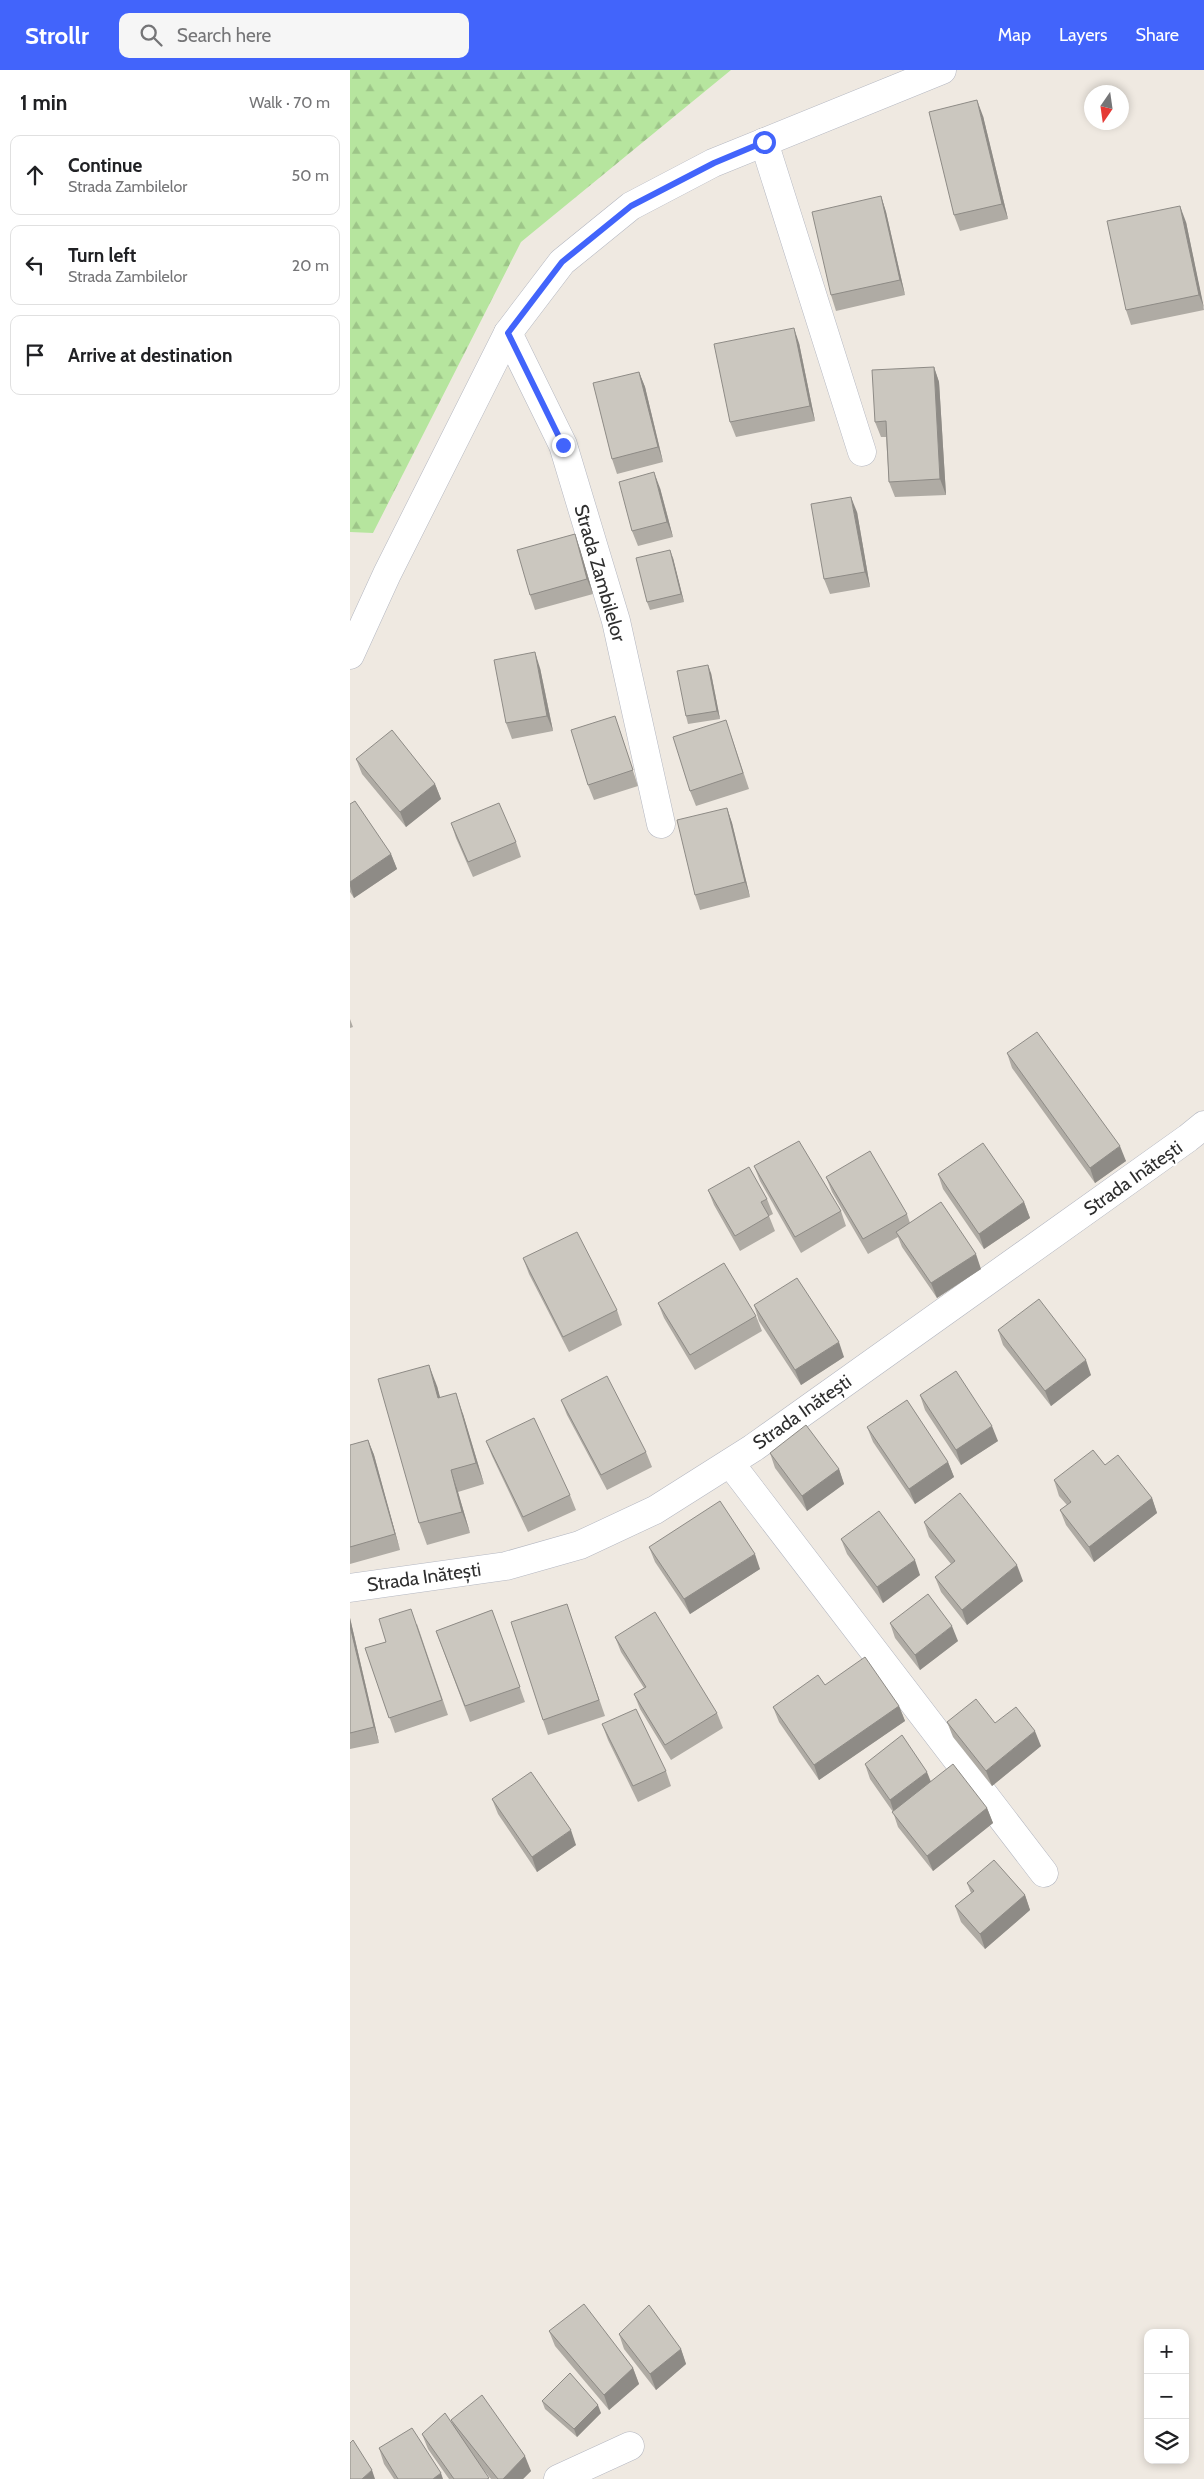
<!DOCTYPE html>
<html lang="en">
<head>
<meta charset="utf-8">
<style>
  body { margin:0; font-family:Cabin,sans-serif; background:#f6f6f6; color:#202124 }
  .controls { position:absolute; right:15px; bottom:15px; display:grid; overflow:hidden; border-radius:10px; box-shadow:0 2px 8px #0003 }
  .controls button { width:45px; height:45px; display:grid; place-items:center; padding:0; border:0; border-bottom:1px solid #e0e0e0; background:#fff; color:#202124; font:25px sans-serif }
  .compass { position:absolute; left:734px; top:15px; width:45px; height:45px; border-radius:50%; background:#fff; box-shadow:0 2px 8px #0003; rotate:193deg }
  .stop { position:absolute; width:15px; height:15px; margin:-11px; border:4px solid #4264fb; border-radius:50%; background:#fff }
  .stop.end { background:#4264fb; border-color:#fff; box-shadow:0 1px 5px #0008 }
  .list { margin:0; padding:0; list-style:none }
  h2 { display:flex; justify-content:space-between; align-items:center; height:65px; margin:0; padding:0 20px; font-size:21px }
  h2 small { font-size:16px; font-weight:400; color:#757577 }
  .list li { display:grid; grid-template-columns:32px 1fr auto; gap:15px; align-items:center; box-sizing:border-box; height:80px; margin:0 10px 10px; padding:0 10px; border:1px solid #e0e0e0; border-radius:10px }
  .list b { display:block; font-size:19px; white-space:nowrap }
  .list p { margin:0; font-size:16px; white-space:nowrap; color:#757577 }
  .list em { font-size:16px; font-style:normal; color:#757577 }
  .icon { flex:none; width:28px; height:28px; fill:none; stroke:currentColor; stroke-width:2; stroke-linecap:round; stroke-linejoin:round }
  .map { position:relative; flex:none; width:854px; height:2409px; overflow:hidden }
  header { display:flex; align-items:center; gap:30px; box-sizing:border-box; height:70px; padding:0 25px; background:#4264fb; color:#fff }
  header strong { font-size:24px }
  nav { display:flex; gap:28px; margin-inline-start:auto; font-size:18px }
  .search { width:350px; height:45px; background:#f6f6f6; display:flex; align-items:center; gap:12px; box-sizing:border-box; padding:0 18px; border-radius:10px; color:#757577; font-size:19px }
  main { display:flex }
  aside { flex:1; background:#fff }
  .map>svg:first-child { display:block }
</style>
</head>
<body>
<header>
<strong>Strollr</strong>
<div class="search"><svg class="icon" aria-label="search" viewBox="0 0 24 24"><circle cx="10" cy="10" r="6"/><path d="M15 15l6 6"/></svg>Search here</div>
<nav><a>Map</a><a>Layers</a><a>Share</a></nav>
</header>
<main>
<aside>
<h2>1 min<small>Walk · 70 m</small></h2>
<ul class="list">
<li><svg class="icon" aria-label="ahead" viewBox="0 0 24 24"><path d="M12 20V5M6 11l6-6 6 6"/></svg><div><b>Continue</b><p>Strada Zambilelor</p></div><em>50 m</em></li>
<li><svg class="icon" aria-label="left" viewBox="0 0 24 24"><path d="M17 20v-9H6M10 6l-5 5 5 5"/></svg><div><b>Turn left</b><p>Strada Zambilelor</p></div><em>20 m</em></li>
<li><svg class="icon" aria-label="arrive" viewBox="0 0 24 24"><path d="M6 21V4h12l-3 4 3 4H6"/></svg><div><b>Arrive at destination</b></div></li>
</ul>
</aside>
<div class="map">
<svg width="854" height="2409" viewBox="0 0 854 2409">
  <defs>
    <pattern id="forest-firs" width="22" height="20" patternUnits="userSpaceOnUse" patternTransform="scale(1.25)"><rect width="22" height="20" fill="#b6e59e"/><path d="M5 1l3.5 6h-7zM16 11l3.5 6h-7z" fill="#9dc588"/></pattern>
  </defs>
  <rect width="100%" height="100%" fill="#efe9e1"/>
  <polygon fill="url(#forest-firs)" points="0,0 381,0 171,172 23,463 0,462"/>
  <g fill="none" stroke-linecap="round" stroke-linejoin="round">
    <defs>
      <g id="minor">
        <polyline points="414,72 512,382"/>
        <polyline points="158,263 213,375 266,551 311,754"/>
        <polyline points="0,585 37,504 158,263 212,192 281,136 363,93 592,0"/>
        <polyline points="380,1393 694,1803"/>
        <polyline points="0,1518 156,1496 230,1475 305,1440 403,1378 838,1068 854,1055"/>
        <polyline points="208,2409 280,2376"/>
      </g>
    </defs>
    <use href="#minor" stroke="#b4b7c1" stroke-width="29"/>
    <use href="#minor" stroke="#fff" stroke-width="28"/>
  </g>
  <g fill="#afaba4">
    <polygon points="633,46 658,149 610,161 604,145"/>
    <polygon points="531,126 536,142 555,225 486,241 481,225"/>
    <polygon points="836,152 854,240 781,255 776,240"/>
    <polygon points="449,273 465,351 386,367 380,352"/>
    <polygon points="584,297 589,312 596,425 545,427 539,412 536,367 531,367 525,352"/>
    <polygon points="289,302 295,317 313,392 267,404 262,389"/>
    <polygon points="310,418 323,467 288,476 282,461"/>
    <polygon points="507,442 520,517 480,524 474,509"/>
    <polygon points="230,479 243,524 185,540 180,525"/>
    <polygon points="323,488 334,532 300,540 297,532"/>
    <polygon points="190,598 203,661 162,669 156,653"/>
    <polygon points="361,603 370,649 338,654 336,646"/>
    <polygon points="270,661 288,716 244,730 238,715"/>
    <polygon points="381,665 399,719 346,736 340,721"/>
    <polygon points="6,689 85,714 91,729 56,757 12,704"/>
    <polygon points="0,734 41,784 47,799 4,828 0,822"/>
    <polygon points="377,738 382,753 400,827 350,840 345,825"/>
    <polygon points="101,753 166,772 171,787 123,807 106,768"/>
    <polygon points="0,949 3,957 0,958"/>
    <polygon points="657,983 776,1091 745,1113 662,998"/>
    <polygon points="404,1096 491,1141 496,1156 451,1183 410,1111"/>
    <polygon points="588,1104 674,1132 680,1148 634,1179 593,1119"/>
    <polygon points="476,1107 557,1144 560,1153 631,1199 587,1228 552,1177 548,1167 518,1184 482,1122"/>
    <polygon points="358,1120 417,1129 423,1144 419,1146 425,1161 390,1181 364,1135"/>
    <polygon points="173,1188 267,1240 272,1255 219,1282 179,1204"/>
    <polygon points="308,1233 406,1246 412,1261 345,1300 314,1248"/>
    <polygon points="404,1235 494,1287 451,1315 409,1251"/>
    <polygon points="648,1260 741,1305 701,1336 653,1275"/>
    <polygon points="87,1316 90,1328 113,1344 134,1414 108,1422 120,1463 77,1475 69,1453"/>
    <polygon points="570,1325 648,1371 611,1395 575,1340"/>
    <polygon points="211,1330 296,1382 302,1397 257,1420 217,1345"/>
    <polygon points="517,1357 598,1392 604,1407 565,1434 523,1372"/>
    <polygon points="18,1370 24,1385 50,1480 0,1494 0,1375"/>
    <polygon points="136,1371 220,1425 226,1440 178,1462 142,1386"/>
    <polygon points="420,1383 489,1399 494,1414 457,1441 425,1398"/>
    <polygon points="755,1395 802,1428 807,1443 744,1492 716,1455 710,1440 717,1435 709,1426 704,1410"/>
    <polygon points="574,1452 673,1511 617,1555 591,1522 585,1507 601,1494 579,1467"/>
    <polygon points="491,1469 570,1505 533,1533 497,1484"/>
    <polygon points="299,1477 410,1499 340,1544 305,1492"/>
    <polygon points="142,1540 175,1632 120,1652 86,1561"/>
    <polygon points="0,1548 29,1673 0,1679"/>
    <polygon points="222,1550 255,1646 198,1665 193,1650"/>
    <polygon points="540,1553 608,1571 570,1600 545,1568"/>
    <polygon points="67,1554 98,1645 45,1663 15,1578 36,1572"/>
    <polygon points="265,1567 367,1643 373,1658 321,1690 290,1639 284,1624 294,1618 271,1582"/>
    <polygon points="549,1636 555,1651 469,1710 429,1652 423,1637"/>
    <polygon points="597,1652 645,1653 691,1676 642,1716 603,1667"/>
    <polygon points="252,1654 316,1701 321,1716 288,1732 258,1670"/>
    <polygon points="515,1694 581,1711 637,1738 643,1753 583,1801 548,1757 543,1742 520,1709"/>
    <polygon points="142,1729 226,1775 187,1802 148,1744"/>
    <polygon points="617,1813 675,1825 680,1840 635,1879 611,1852 605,1836 621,1823"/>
    <polygon points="199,2261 283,2298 289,2314 259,2340 205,2276"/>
    <polygon points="269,2264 331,2279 336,2294 306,2320 274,2279"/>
    <polygon points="192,2331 251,2343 227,2367 195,2339"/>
    <polygon points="101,2350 181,2401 173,2409 141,2409 130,2395 139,2409 99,2409 78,2379 72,2364 103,2355"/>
    <polygon points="29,2378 93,2409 44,2409 34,2394"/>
  </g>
  <g fill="#8e8b86">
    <polygon points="627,30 633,46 658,149 652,134"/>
    <polygon points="531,126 536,142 555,225 550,210"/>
    <polygon points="830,136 836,152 854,238 849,225"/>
    <polygon points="444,258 449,273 465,351 460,336"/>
    <polygon points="584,297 589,312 596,425 590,409"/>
    <polygon points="289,302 295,317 313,392 308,377"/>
    <polygon points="304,402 310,418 323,467 317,452"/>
    <polygon points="501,427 507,442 520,517 515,502"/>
    <polygon points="225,464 230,479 243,524 237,509"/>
    <polygon points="320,480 323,488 334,532 331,524"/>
    <polygon points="185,582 190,598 203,661 197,646"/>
    <polygon points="358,595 361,603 370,649 367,641"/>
    <polygon points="85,714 91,729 56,757 50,742"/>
    <polygon points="377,738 382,753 400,827 395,812"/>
    <polygon points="41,784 47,799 4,828 0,816 0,812"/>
    <polygon points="770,1076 776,1091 745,1113 740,1098"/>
    <polygon points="674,1132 680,1148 634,1179 629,1164"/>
    <polygon points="626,1184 631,1199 587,1228 581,1213"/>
    <polygon points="489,1272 494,1287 451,1315 445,1300"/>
    <polygon points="736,1290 741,1305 701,1336 695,1321"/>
    <polygon points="79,1295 87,1316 96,1349 88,1328"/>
    <polygon points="106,1323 113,1344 134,1414 126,1393"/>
    <polygon points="642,1356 648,1371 611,1395 606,1380"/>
    <polygon points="18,1370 24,1385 50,1480 45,1464"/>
    <polygon points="598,1392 604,1407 565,1434 559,1419"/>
    <polygon points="489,1399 494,1414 457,1441 452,1426"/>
    <polygon points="101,1400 108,1422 120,1463 112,1442"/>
    <polygon points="802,1428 807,1443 744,1492 739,1477"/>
    <polygon points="405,1484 410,1499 340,1544 334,1529"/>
    <polygon points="565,1490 570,1505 533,1533 527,1517"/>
    <polygon points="667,1495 673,1511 617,1555 612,1540"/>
    <polygon points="0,1548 29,1673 24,1657 0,1556"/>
    <polygon points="602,1556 608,1571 570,1600 565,1585"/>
    <polygon points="549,1636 555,1651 469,1710 464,1695"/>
    <polygon points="685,1661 691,1676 642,1716 636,1701"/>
    <polygon points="577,1702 583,1717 545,1746 540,1730"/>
    <polygon points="637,1738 643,1753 583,1801 577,1786"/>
    <polygon points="221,1760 226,1775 187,1802 182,1787"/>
    <polygon points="675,1825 680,1840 635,1879 630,1864"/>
    <polygon points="331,2279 336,2294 306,2320 300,2304"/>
    <polygon points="283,2298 289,2314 259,2340 254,2325"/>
    <polygon points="248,2335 251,2343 227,2367 224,2359"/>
    <polygon points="175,2386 181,2401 173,2409 153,2409"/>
    <polygon points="22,2400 25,2409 12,2409"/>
    <polygon points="91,2403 93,2409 83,2409"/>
  </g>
  <g fill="#cbc7bf" stroke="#8e8b86">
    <polygon points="627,30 652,134 604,145 579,42"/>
    <polygon points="531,126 550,210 481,225 462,142"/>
    <polygon points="830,136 849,225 776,240 757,151"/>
    <polygon points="444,258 460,336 380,352 364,274"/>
    <polygon points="584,297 590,409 539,412 536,351 525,352 522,300"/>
    <polygon points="289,302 308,377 262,389 243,313"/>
    <polygon points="304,402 317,452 282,461 269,412"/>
    <polygon points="501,427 515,502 474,509 461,434"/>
    <polygon points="225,464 237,509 180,525 167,480"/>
    <polygon points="320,480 331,524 297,532 286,488"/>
    <polygon points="185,582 197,646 156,653 144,590"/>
    <polygon points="358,595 367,641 336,646 327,601"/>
    <polygon points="265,646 283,700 238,715 221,660"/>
    <polygon points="376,650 393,703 340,721 323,667"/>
    <polygon points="42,660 85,714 50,742 6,689"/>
    <polygon points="5,731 41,784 0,812 0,734"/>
    <polygon points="149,733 166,772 118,792 101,753"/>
    <polygon points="377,738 395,812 345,825 327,750"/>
    <polygon points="687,962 770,1076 740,1098 657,983"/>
    <polygon points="449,1071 491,1141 445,1167 404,1096"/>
    <polygon points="633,1073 674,1132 629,1164 588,1104"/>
    <polygon points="520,1081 557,1144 513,1169 476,1107"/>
    <polygon points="399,1097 417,1129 411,1132 419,1146 385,1166 358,1120"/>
    <polygon points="591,1132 626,1184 581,1213 546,1162"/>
    <polygon points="227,1162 267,1240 213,1267 173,1188"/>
    <polygon points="374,1193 406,1246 340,1285 308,1233"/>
    <polygon points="447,1208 489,1272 445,1300 404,1235"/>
    <polygon points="689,1229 736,1290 695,1321 648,1260"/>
    <polygon points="79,1295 88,1328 106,1323 126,1393 101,1400 112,1442 69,1453 28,1309"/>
    <polygon points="606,1301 642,1356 606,1380 570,1325"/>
    <polygon points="257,1306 296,1382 251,1405 211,1330"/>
    <polygon points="557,1330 598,1392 559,1419 517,1357"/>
    <polygon points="184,1348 220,1425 173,1447 136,1371"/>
    <polygon points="456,1355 489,1399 452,1426 420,1383"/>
    <polygon points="18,1370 45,1464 0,1477 0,1375"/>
    <polygon points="743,1380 755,1395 768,1385 802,1428 739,1477 710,1440 721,1432 704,1410"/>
    <polygon points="610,1423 667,1495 612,1540 585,1507 605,1491 574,1452"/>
    <polygon points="370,1431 405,1484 334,1529 299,1477"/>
    <polygon points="529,1441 565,1490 527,1517 491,1469"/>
    <polygon points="578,1524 602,1556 565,1585 540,1553"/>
    <polygon points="217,1534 249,1630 193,1650 161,1552"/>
    <polygon points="61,1539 92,1630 39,1648 15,1578 36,1572 29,1549"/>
    <polygon points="142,1540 170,1617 115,1636 86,1561"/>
    <polygon points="305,1542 367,1643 315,1675 284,1624 296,1617 265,1567"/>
    <polygon points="0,1556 24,1657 0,1663"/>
    <polygon points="515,1587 549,1636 464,1695 423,1637 468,1605 475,1615"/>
    <polygon points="626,1629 645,1653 666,1637 685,1661 636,1701 597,1652"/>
    <polygon points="286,1639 316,1701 283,1716 252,1654"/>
    <polygon points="552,1665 577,1702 540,1730 515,1694"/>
    <polygon points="603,1694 637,1738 577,1786 542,1742"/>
    <polygon points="181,1702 221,1760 182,1787 142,1729"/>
    <polygon points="644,1790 675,1825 630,1864 605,1836 624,1821 617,1813"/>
    <polygon points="234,2234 283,2298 254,2325 199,2261"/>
    <polygon points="299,2235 331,2279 300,2304 269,2264"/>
    <polygon points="220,2303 248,2335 224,2359 192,2331"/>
    <polygon points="132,2325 175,2386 153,2409 148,2409 101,2350"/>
    <polygon points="95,2343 139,2408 137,2409 104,2409 72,2364"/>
    <polygon points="62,2358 91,2403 83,2409 48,2409 29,2378"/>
    <polygon points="3,2370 22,2400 12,2409 0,2409 0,2373"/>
  </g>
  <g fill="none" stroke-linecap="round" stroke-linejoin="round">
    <polyline stroke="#4264fb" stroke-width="6" points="213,375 158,263 212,192 281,136 364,93 414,72"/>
  </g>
  <g text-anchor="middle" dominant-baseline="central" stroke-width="4" stroke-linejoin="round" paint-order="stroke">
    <g font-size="19" fill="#2e2e2e" stroke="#fff">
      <text transform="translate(250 503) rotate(74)">Strada Zambilelor</text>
      <text transform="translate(783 1108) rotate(-35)">Strada Inătești</text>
      <text transform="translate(452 1342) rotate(-35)">Strada Inătești</text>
      <text transform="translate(74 1507) rotate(-8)">Strada Inătești</text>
    </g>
  </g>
</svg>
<div class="controls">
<button>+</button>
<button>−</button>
<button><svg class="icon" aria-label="layers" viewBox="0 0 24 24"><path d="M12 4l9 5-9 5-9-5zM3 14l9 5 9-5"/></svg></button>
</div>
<svg class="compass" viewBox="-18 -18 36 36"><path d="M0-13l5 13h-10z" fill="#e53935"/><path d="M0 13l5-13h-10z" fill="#757577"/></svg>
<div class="stop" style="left:414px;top:72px"></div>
<div class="stop end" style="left:213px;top:375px"></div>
</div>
</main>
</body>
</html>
